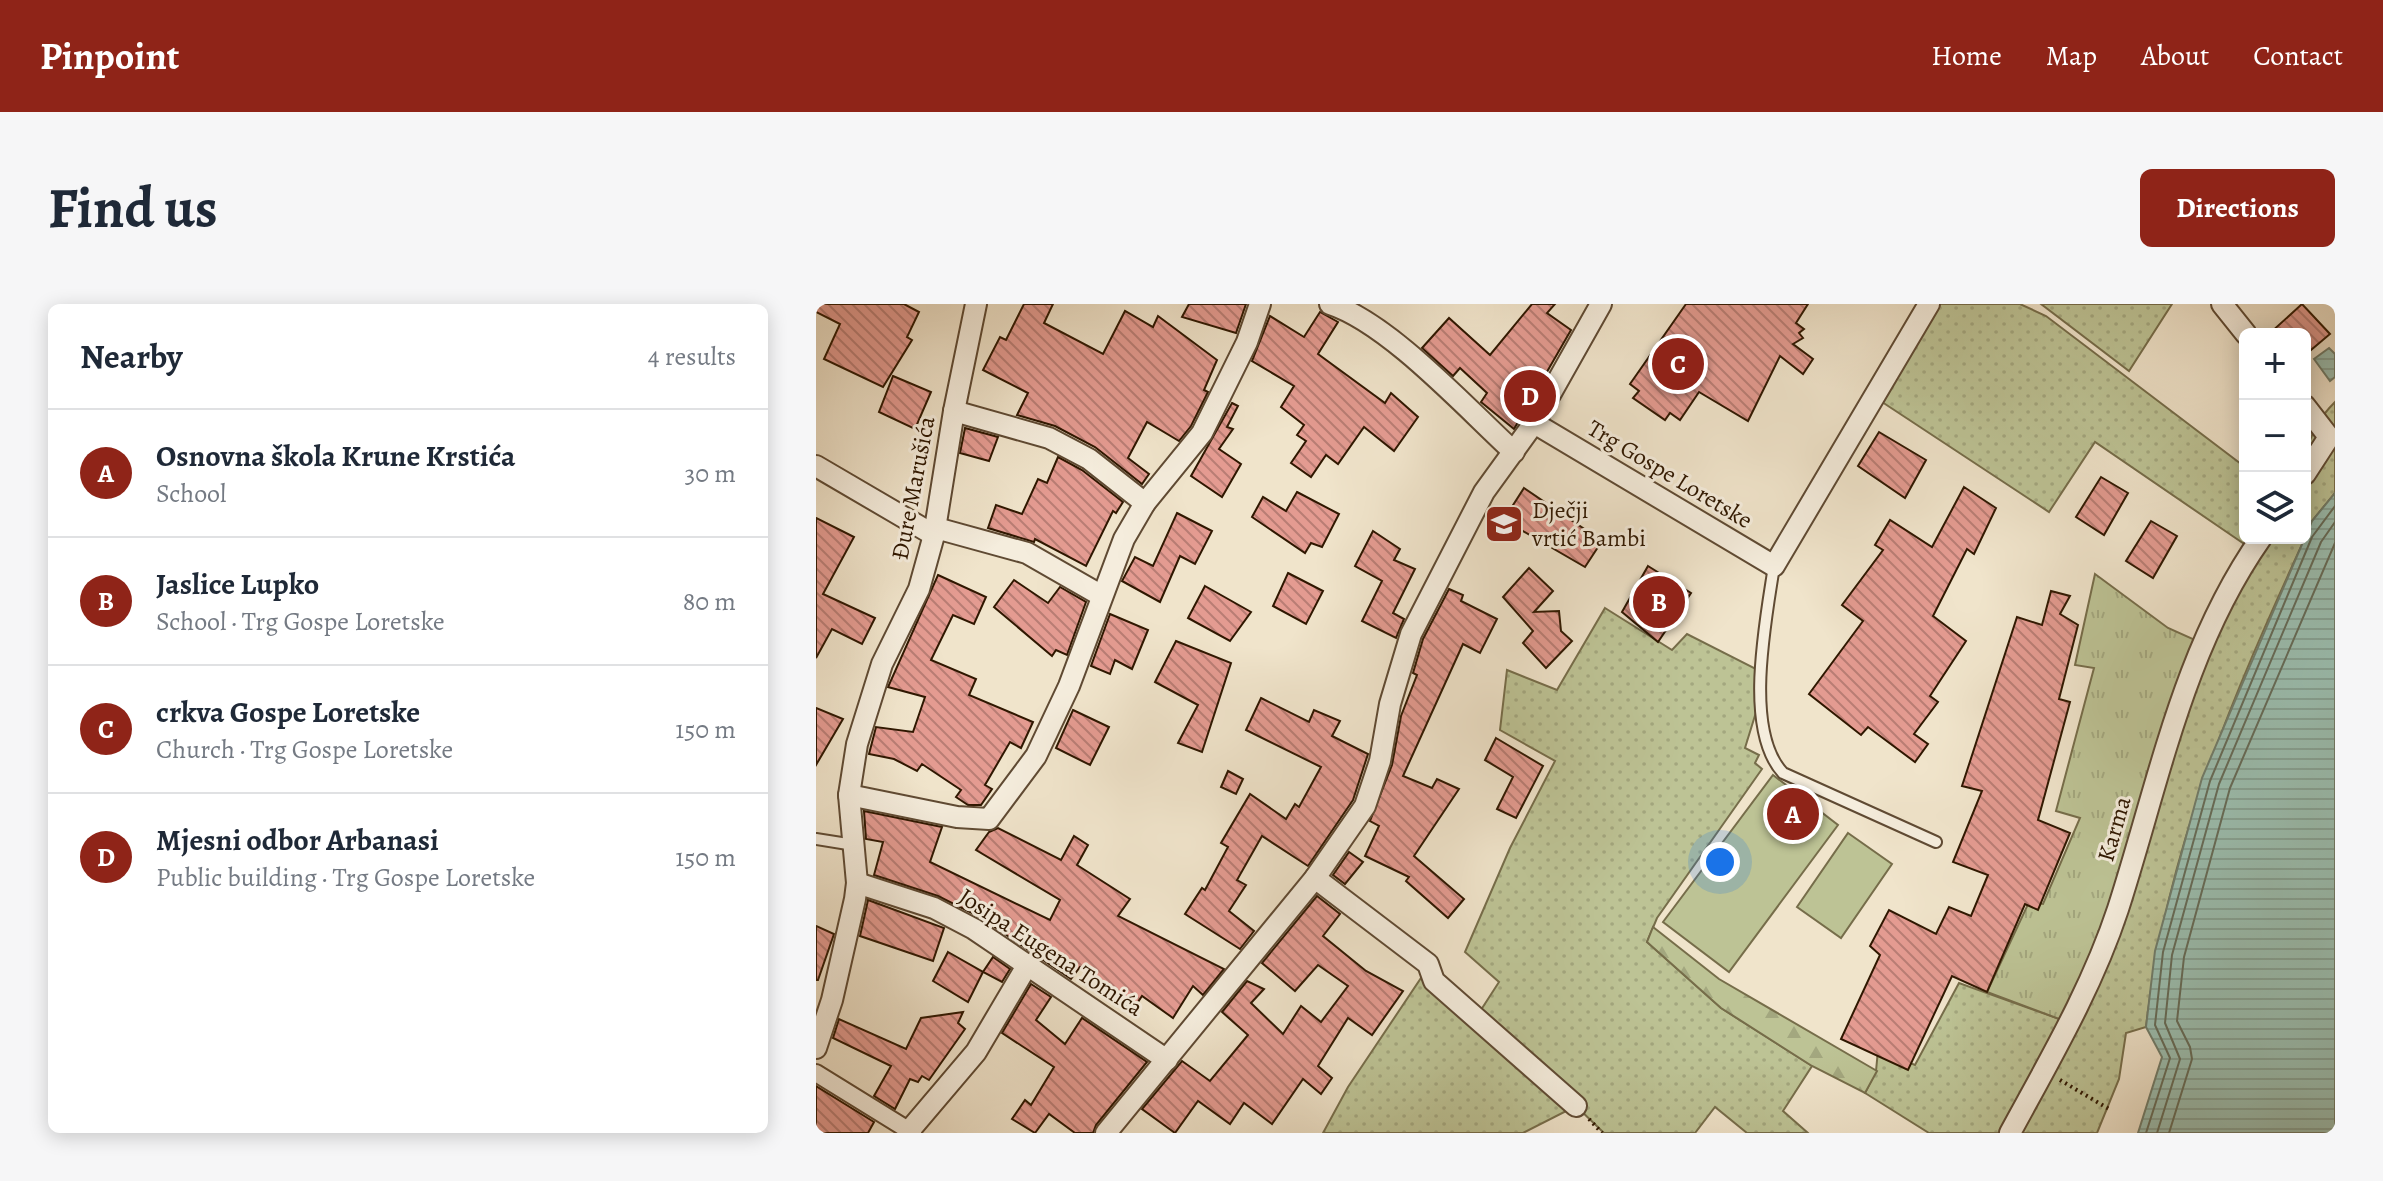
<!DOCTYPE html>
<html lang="en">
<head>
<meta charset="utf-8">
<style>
  body { margin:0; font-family:Alegreya,serif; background:#f6f6f7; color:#1f2937 }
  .controls { position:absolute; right:24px; top:24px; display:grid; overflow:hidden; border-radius:12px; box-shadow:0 4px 20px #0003 }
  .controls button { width:72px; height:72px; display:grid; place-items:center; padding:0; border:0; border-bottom:2px solid #e0e1e3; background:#fff; color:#1f2937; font:40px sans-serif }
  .you { position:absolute; left:904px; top:558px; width:28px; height:28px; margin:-20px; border:6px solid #fff; border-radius:50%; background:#1a73e8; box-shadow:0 0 0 12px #1a73e833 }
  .badge { display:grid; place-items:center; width:52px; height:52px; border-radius:50%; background:#8f2418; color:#fff; font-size:26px; font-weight:700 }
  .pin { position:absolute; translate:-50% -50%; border:4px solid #fff; box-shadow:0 2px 8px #0006 }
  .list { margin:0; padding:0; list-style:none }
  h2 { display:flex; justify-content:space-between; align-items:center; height:104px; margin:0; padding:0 32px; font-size:34px }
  h2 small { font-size:26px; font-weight:400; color:#747a83 }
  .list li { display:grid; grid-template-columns:52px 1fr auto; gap:24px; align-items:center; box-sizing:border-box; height:128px; padding:0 32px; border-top:2px solid #e0e1e3 }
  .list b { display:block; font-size:30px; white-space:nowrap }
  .list p { margin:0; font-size:26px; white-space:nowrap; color:#747a83 }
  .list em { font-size:26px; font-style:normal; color:#747a83 }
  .icon { flex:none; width:44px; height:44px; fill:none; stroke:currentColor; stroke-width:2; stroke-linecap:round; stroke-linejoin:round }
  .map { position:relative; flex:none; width:1519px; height:829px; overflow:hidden; border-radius:12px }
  header { display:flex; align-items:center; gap:48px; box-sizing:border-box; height:112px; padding:0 40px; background:#8f2418; color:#fff }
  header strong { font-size:38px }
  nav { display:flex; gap:44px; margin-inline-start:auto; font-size:28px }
  .intro { display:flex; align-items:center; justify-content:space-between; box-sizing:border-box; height:192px; padding:0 48px }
  h1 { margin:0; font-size:56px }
  .button { padding:20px 36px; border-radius:12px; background:#8f2418; color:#fff; font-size:28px; font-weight:700 }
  main { display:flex; gap:48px; padding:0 48px }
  aside { flex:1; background:#fff; border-radius:12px; box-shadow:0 4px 20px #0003 }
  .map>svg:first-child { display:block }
</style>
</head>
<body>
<header>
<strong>Pinpoint</strong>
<nav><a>Home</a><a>Map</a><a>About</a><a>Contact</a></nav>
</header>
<div class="intro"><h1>Find us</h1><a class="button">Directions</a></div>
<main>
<aside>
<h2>Nearby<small>4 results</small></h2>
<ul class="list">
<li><span class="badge">A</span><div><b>Osnovna škola Krune Krstića</b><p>School</p></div><em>30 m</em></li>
<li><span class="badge">B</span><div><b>Jaslice Lupko</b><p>School · Trg Gospe Loretske</p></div><em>80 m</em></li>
<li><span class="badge">C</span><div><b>crkva Gospe Loretske</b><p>Church · Trg Gospe Loretske</p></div><em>150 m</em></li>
<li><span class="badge">D</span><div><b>Mjesni odbor Arbanasi</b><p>Public building · Trg Gospe Loretske</p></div><em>150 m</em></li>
</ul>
</aside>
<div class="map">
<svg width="1519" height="829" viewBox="0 0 1519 829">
  <defs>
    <pattern id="grass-dots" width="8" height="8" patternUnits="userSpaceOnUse" patternTransform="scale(2)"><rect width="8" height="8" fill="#bdc395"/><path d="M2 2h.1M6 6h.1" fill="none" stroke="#a3a77f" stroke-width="1.8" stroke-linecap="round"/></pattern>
    <pattern id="forest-firs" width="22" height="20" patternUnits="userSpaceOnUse" patternTransform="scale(2)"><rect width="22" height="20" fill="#bdc395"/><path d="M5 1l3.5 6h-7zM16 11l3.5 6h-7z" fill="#a3a77f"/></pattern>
    <pattern id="park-tufts" width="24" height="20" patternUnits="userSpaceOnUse" patternTransform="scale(2)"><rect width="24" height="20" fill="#bdc395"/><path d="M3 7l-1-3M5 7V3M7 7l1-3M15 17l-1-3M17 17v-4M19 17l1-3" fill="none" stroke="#a3a77f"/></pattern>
    <pattern id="water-rules" width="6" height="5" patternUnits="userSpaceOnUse" patternTransform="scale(2)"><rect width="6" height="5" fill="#9bbfb1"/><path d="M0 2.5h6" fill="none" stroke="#86a396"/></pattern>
    <pattern id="building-back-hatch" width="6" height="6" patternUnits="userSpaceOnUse" patternTransform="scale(2)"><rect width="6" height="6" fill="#e49b91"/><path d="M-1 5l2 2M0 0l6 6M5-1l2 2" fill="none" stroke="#b97d74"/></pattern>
  </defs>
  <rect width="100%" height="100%" fill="#f0e4cb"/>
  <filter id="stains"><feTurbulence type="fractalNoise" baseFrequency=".0025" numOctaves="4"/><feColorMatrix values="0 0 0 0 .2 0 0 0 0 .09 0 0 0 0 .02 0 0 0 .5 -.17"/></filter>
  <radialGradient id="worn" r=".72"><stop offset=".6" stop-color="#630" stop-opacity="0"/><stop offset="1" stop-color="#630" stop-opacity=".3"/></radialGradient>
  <g fill="url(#grass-dots)" stroke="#766d4a" stroke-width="2">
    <path d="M 1113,0 L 1204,0 L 1230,12 L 1429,163 L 1429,234 L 1489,234 C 1416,393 1350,547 1330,723 L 1310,729 L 1303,775 L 1281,829 L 1113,829 L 1049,789 L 1060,767 L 1062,746 L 1099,761 L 1143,679 L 1246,716 L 1361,400 L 1437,246 L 1279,138 L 1233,208 L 1057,92 Z"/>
    <polygon points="1225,0 1356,0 1313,67"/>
    <path d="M 1519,98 L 1519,189 L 1496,217 L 1489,233 C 1489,180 1478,138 1519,98 Z"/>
    <polygon points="789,304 856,346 871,330 946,368 945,392 929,444 943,451 939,459 946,465 841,614 831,638 905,704 996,762 967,807 992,829 931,829 899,803 879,829 788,829 760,802 707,829 507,829 532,783 607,671 661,712 683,678 649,648 694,544 739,457 684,426 691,366 741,386"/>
  </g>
  <polygon fill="url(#forest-firs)" stroke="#766d4a" stroke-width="2" points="837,623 903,675 1061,767 1049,789 996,762 905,704 831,638"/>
  <polygon fill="url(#park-tufts)" stroke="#766d4a" stroke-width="2" points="1279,270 1352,324 1388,340 1301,608 1246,716 1171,688 1213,598 1227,600 1264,514 1240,507 1278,364 1259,361"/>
  <g fill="#bdc395" stroke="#766d4a" stroke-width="2">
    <polygon points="957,471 1022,521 913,668 847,618"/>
    <polygon points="1032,529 1076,560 1025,634 981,603"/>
  </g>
  <g fill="url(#water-rules)" stroke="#707c6a" stroke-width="2">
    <polygon points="1513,44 1519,50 1519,73 1514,77 1498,55"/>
    <polygon points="1519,189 1519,829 1322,829 1346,753 1330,723 1339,647 1386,474 1496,217"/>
  </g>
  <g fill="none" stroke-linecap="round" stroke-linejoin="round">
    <g stroke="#656b58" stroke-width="2">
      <polyline points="1330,829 1354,754 1339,721 1347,648 1394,477 1496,233 1519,202"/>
      <polyline points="1341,829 1364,755 1349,719 1356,651 1403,480 1505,238 1519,218"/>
      <polyline points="1353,829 1376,755 1374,743 1361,717 1368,653 1414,484 1519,239"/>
    </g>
  </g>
  <g fill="url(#building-back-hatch)" stroke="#2f1700" stroke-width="2">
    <polygon points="0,0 88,0 103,8 91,33 96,36 67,83 8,55 24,20 0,8"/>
    <polygon points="208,0 237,0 228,19 287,50 309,7 337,23 342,12 401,56 388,86 392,88 375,122 363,137 331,118 312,154 333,170 326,180 279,143 239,122 201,111 212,89 167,66 184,33 190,36"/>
    <polygon points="373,0 430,0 420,29 366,13"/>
    <polygon points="716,0 739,0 731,9 755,26 698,125 665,98 671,89 644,64 637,72 606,44 633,14 674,51"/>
    <polygon points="870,0 992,0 980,19 988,25 983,29 987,34 977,40 997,55 987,70 964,52 932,117 883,88 864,116 854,109 849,116 817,94 823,87 814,80"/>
    <polygon points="1486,0 1514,30 1489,51 1489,30 1453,30"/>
    <polygon points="504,8 522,18 502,50 569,99 575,89 602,113 578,147 548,123 522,160 510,151 495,173 475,159 490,137 481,131 488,121 465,103 478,82 436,57 454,12 488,33"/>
    <polygon points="77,72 115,88 99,125 63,108"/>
    <polygon points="416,99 422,102 411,123 417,125 403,145 425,160 406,193 375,172"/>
    <polygon points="149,124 182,133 173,157 144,149"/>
    <polygon points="1063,128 1110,156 1089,194 1042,162"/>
    <polygon points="242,153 266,166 307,198 300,209 297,207 270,262 219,235 218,238 172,224 180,201 206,210 222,175 231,179"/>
    <polygon points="1285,173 1312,189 1288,231 1260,213"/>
    <polygon points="1148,183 1180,204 1158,250 1151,245 1117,312 1150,337 1114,392 1122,398 1098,430 1112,440 1099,458 1052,423 1045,431 993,390 1047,317 1026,301 1067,246 1059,241 1074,216 1116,243"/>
    <polygon points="708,184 786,237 769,263 700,223 690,212"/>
    <polygon points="481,188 523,210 506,243 495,239 489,249 436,213 447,193 470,207"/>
    <polygon points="361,209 396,227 379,260 364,252 344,298 306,277 319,253 337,262"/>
    <polygon points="0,214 38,233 7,290 59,314 46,340 16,325 0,354"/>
    <polygon points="1335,217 1361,232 1337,274 1310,257"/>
    <polygon points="557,227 584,245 578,256 599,265 577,309 588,315 580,334 546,317 566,277 539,262"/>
    <polygon points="832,262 875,289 842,338 806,308"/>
    <polygon points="713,264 737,287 718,308 743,307 745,327 756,337 730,364 707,339 717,327 687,293"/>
    <polygon points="472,269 507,287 490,320 457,302"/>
    <polygon points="122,271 170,293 158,320 137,311 115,356 160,375 153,391 217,418 205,444 194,438 169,481 176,485 165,501 152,501 140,493 145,486 106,460 101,467 78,455 53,450 60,423 97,428 109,393 72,383"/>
    <polygon points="198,276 232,299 244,283 270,298 251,351 240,346 236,352 178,303"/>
    <polygon points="389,282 435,308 414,337 372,314"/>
    <polygon points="633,285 647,291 645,297 681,315 664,349 647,340 587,472 616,484 621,475 643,485 598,552 648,595 632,614 590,577 593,573 549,552 563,522 554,517 576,461 585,412 601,371 597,369 607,335"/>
    <polygon points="1235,287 1254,292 1244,310 1262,321 1243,395 1254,398 1222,516 1254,529 1222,606 1209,600 1171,688 1136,672 1092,766 1025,735 1064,651 1054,642 1073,606 1120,630 1133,603 1155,612 1172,571 1137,558 1166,487 1146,482 1201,313 1226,321"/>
    <polygon points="294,310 332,326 316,365 299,356 294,370 275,362"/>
    <polygon points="360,337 415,359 386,448 362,439 382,401 339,378"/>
    <polygon points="445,394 493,418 498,406 524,417 516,432 552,450 537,496 492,562 446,532 421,576 430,581 413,607 438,627 424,645 369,610 386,584 389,586 412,543 405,539 434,490 470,515 479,500 483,503 505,463 430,426"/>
    <polygon points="0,404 27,415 0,461"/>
    <polygon points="257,406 293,423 274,461 240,444"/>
    <polygon points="680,434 727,462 700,514 681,505 697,473 669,456"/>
    <polygon points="412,467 427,475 420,490 405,483"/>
    <polygon points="48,507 126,523 114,558 234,616 244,596 160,546 173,528 182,524 245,556 258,532 272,541 261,561 314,595 302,612 408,665 387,691 377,682 357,714 326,692 316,707 264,663 255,675 164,613 122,592 58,571 67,538 50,535"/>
    <polygon points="533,548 547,558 529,580 517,571"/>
    <polygon points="501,592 524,610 507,632 550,667 587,687 556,731 532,714 502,762 516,774 505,790 487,775 456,820 428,799 414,820 382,797 359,829 326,805 366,757 394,777 432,731 406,708 431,677 448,685 435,699 467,730 485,702 505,718 532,682 502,661 479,687 446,659"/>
    <polygon points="52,596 128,624 117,657 44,632"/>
    <polygon points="0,622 18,630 2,676 0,676"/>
    <polygon points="132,648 167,668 152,698 117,677"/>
    <polygon points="177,653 194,665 186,678 167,668"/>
    <polygon points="215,680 235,693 220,716 249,740 266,714 331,758 280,821 277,829 259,829 233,810 219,829 196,815 209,796 215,801 238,763 186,729"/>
    <polygon points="147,708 142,719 149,725 113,776 106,772 102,778 94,775 79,805 58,792 75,762 17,734 23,715 90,745 105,714"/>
    <polygon points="0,782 58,818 52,829 0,829"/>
  </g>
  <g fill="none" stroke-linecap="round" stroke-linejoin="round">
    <defs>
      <g id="service">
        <path d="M 958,262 C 950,316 927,426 967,469 L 1120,538"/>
        <polyline points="0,535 38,541"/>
      </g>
      <polyline id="pedestrian" points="0,769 97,829"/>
      <g id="minor">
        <path d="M 514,0 C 573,19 650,104 698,148"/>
        <polyline points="1406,0 1430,30"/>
        <polyline points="1489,102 1513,133 1489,170"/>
        <polyline points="138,107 233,134 273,155 329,199"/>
        <polyline points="718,119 958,262 1113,0"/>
        <polyline points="0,162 118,231"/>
        <polyline points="120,224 211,249 286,292"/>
        <polyline points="33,491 141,513 173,515 220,452 253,382 308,235 329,199 386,129 431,38 444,0"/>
        <polyline points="499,574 612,660 618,677 760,802"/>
        <polyline points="41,579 118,604 158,625 351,756"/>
        <polyline points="0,744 16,696 39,595 41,579 33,491 41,440 66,360 103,285 118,231 138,107 160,0"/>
        <polyline points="93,827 160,748 212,660"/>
        <polyline points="290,829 499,574 549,502 564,457 574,400 595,330 668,188 718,119 785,0"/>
        <path d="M 1194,829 C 1233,757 1276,684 1302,605 C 1343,478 1367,345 1445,234"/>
      </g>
    </defs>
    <use href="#service" stroke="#5f4a33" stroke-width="14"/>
    <use href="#pedestrian" stroke="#5f4a33" stroke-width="20"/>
    <use href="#minor" stroke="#5f4a33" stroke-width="24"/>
    <g stroke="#2f1700" stroke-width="4" stroke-dasharray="2 4" stroke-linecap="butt">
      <polyline points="1244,776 1293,805"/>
      <polyline points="773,815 786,829"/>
    </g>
    <use href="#service" stroke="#f5eddd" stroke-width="10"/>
    <use href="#pedestrian" stroke="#f5eddd" stroke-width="16"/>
    <use href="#minor" stroke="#f5eddd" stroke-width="20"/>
  </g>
  <defs>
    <symbol id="school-square" viewBox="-11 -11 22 22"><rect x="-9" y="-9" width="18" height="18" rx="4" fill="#8f2418" stroke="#f5eddd"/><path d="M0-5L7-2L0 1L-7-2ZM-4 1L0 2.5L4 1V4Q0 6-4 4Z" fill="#fff"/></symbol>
  </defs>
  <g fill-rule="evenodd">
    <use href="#school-square" x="666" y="198" width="44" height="44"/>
  </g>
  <g text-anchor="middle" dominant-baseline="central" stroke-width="6" stroke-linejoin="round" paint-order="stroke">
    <g font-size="24" fill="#2f1700" stroke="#f5eddd">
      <text transform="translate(854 170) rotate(31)">Trg Gospe Loretske</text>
      <text transform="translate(97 184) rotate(-79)">Đure Marušića</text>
      <text transform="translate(1298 525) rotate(-74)">Karma</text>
      <text transform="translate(235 648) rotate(33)">Josipa Eugena Tomića</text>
    </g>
    <g font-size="24" fill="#2f1700" stroke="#f5eddd" text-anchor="start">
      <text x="716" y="206">Dječji<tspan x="716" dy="28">vrtić Bambi</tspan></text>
    </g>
  </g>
  <rect width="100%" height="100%" filter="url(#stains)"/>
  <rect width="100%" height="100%" fill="url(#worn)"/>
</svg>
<div class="controls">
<button>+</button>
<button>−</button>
<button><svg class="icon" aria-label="layers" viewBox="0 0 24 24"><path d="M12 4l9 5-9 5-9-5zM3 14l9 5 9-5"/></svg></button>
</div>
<div class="you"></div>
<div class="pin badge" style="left:977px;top:510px">A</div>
<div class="pin badge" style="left:843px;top:298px">B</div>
<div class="pin badge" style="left:862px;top:60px">C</div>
<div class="pin badge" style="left:714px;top:92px">D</div>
</div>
</main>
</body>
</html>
